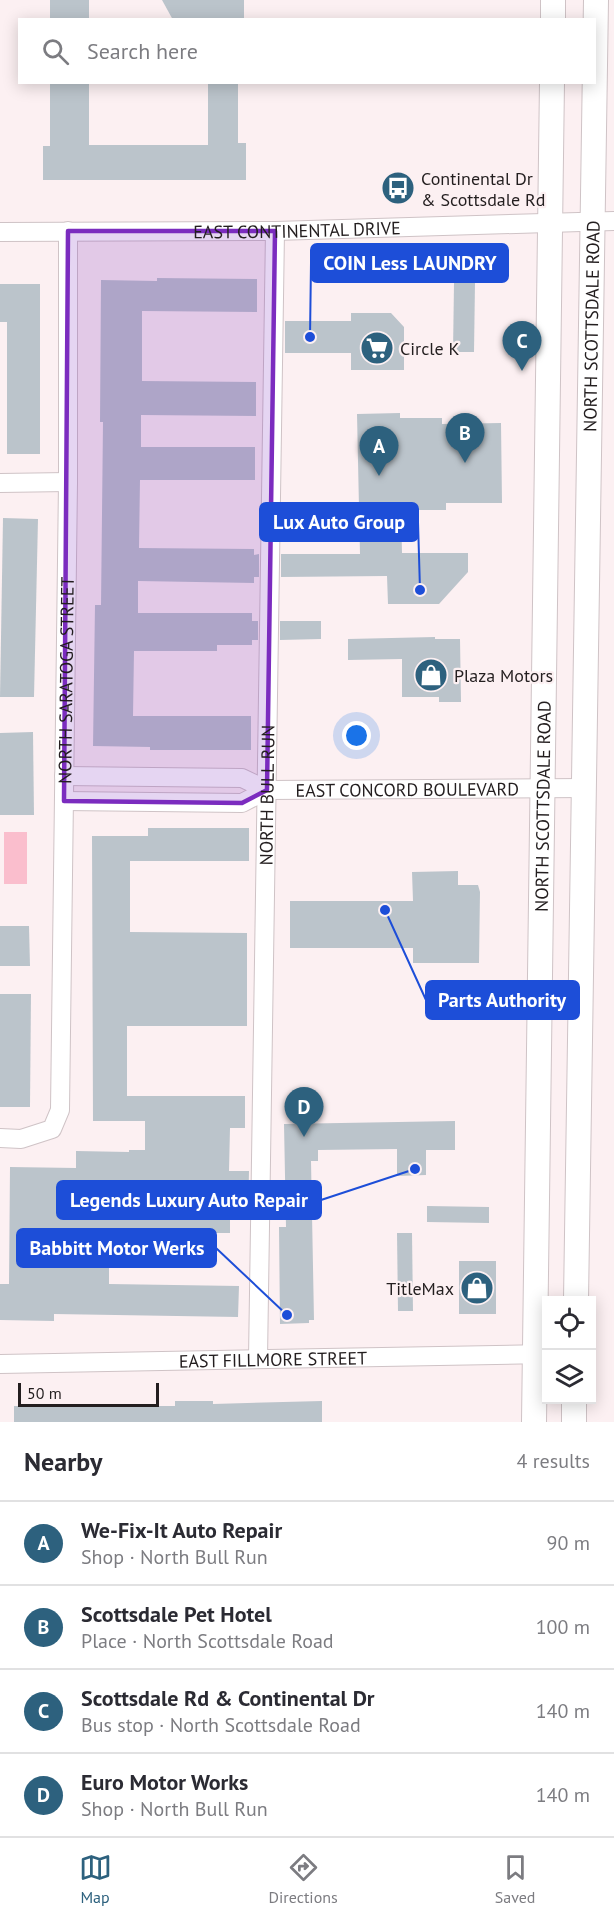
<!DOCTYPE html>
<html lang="en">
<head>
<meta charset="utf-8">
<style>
  body { margin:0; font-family:"PT Sans",sans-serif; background:#f7f7f7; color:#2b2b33 }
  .controls { position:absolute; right:18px; bottom:18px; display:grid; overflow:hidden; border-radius:0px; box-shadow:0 3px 15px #0003 }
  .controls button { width:54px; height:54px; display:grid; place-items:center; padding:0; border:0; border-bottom:2px solid #e1e1e2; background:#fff; color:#2b2b33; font:30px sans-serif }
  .scale { position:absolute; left:18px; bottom:15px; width:141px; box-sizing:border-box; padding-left:6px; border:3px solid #231e1f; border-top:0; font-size:16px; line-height:21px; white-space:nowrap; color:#231e1f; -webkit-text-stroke:4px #fcf0f2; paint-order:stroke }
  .you { position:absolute; left:357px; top:736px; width:21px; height:21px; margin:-15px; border:4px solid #fff; border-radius:50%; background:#1a73e8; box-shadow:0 0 0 9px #1a73e833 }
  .badge { display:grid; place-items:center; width:39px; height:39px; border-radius:50%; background:#2d617e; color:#fff; font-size:20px; font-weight:700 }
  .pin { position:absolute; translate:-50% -50px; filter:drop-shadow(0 2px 3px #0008) }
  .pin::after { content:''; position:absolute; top:32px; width:21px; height:18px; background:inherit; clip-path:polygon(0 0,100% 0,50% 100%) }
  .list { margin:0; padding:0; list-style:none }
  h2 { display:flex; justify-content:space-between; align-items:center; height:78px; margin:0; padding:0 24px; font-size:26px }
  h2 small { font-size:20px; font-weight:400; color:#7c7c81 }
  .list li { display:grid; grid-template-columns:39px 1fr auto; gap:18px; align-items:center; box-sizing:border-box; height:84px; padding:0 24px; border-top:2px solid #e1e1e2 }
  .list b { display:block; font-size:22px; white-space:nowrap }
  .list p { margin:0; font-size:20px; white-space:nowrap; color:#7c7c81 }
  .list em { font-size:20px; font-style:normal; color:#7c7c81 }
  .icon { flex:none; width:33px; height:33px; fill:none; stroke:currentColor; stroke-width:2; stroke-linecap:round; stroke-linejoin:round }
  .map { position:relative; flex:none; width:614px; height:1422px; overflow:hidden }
  .search { position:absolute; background:#fff; box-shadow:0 3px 15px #0003; left:18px; right:18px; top:18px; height:66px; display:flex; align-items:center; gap:15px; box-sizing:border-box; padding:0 21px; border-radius:0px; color:#7c7c81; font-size:22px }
  .sheet { height:414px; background:#fff }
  nav { display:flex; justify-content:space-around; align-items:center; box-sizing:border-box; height:84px; border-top:2px solid #e1e1e2; background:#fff; font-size:16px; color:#7c7c81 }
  nav a { display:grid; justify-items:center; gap:3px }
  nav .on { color:#2d617e }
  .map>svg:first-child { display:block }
</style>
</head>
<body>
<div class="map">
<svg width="614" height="1422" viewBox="0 0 614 1422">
  <rect width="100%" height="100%" fill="#fcf0f2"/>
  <rect fill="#fabecd" x="4" y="832" width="23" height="52"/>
  <g fill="#bbc4cb">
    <rect x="50" y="0" width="39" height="20"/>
    <polygon points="162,0 244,0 244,20 173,20"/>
    <polygon points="50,82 89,82 89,145 208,145 208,82 238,82 238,143 246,143 246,180 43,180 43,146 50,146"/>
    <polygon points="157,278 257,279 257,312 142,311 142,381 256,382 256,416 141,415 141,447 255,447 255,480 140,480 139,548 254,549 254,555 259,554 259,577 254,577 254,583 138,581 138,613 252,613 252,621 258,621 258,640 252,640 252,645 217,645 217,651 134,651 133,716 251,716 251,750 150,750 150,747 93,746 95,605 101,605 103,422 100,422 101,280 157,281"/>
    <polygon points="454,283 475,283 474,352 453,352"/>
    <polygon points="0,284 40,284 40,454 7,454 7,322 0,322"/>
    <polygon points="351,313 391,313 404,327 404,370 351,370 351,353 285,353 285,321 351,321"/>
    <polygon points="400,413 400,418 442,418 442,424 501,423 502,503 446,503 446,510 401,510 402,553 468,553 468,572 439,604 388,604 387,576 281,577 281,554 360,554 357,414"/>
    <polygon points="3,518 38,519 34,697 0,697"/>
    <polygon points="280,621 321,621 321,639 280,640"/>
    <polygon points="435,637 435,639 460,639 461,702 439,702 439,697 402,697 402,659 348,660 348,639"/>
    <polygon points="33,732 34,815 0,815 0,733"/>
    <polygon points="148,828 249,828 249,861 130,861 130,932 247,933 247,1026 127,1026 127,1096 245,1096 245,1128 230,1128 229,1171 249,1171 248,1218 230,1218 230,1233 109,1233 109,1284 239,1286 238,1317 54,1314 54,1321 0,1320 0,1284 9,1284 10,1167 76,1168 76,1151 129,1152 129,1150 145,1150 145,1121 93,1121 92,836 148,836"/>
    <polygon points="458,871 458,885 478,885 480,892 479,963 413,963 413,948 290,948 290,901 413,901 412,872"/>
    <polygon points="0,926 29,926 30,966 0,966"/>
    <polygon points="0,994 31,994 30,1107 0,1107"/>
    <polygon points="455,1121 455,1150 426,1150 426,1175 397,1176 397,1149 318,1150 318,1161 311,1161 314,1320 309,1320 309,1323 280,1324 279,1227 286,1227 284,1124"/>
    <polygon points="427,1206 489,1207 489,1223 427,1222"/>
    <polygon points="397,1233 412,1233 413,1311 398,1311"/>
    <rect x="459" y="1261" width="37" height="53"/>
    <polygon points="175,1401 213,1401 213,1404 322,1401 322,1422 14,1422 14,1406 175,1406"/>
  </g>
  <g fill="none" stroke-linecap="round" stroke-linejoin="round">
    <defs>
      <g id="minor">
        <path id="s1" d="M 0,232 L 275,231 L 614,221"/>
        <polyline points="0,483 68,482"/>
        <path id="s2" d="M 64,776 L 242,778 L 267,790 L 585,788"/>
        <polyline points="64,801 242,803 267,790"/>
        <path id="s3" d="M 0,1138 L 21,1139 L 52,1129 L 60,1110 L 68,482 L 68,231"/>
        <path id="s4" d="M 258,1359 L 275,231"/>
        <path id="s5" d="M 0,1364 L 546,1354"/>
      </g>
      <g id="major">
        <polyline points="553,20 553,0"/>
        <path id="s6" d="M 576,1300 L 596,0"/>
        <path id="s7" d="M 534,1422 L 552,82"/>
        <polyline points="574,1422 574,1400"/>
      </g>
    </defs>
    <use href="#minor" stroke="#cfc3c6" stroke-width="20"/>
    <use href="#major" stroke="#cfc3c6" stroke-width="26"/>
    <use href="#minor" stroke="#fff" stroke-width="18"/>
    <use href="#major" stroke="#fff" stroke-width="24"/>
  </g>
  <path fill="#7b2cbf" fill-opacity="0.2" stroke="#7b2cbf" stroke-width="4.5" stroke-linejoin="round" d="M 68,231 L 275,231 L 267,790 L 242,803 L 64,801 Z"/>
  <defs>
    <symbol id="bus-disc" viewBox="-11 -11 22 22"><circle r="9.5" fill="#2d617e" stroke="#fcf0f2"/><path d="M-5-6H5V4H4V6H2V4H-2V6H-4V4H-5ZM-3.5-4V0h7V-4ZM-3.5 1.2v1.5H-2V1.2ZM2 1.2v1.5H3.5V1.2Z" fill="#fff"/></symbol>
    <symbol id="supermarket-disc" viewBox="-11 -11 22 22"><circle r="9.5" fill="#2d617e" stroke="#fcf0f2"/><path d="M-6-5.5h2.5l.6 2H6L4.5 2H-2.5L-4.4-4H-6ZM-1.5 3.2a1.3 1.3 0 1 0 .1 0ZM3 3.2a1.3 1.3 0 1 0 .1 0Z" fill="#fff"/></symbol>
    <symbol id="shop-disc" viewBox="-11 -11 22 22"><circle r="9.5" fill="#2d617e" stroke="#fcf0f2"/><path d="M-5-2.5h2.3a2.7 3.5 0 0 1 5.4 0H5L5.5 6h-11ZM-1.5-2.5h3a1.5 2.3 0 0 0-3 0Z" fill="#fff"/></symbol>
  </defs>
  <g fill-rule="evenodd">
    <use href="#bus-disc" x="379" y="169" width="38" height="38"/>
    <use href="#supermarket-disc" x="358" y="329" width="38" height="38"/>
    <use href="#shop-disc" x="412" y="656" width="38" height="38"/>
    <use href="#shop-disc" x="458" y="1269" width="38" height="38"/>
  </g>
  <g text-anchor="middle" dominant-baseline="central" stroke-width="4.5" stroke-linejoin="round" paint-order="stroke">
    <g font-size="18" fill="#231e1f" stroke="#fcf0f2" text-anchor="start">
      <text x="421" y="178">Continental Dr<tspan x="421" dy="21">&amp; Scottsdale Rd</tspan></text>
      <text x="400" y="348">Circle K</text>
      <text x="454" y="675">Plaza Motors</text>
      <text x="454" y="1288" text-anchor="end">TitleMax</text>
    </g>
    <g font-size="18" fill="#231e1f" stroke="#fcf0f2">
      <text stroke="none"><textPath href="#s1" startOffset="297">EAST CONTINENTAL DRIVE</textPath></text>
      <text stroke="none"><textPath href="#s6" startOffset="974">NORTH SCOTTSDALE ROAD</textPath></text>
      <text stroke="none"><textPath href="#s3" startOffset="504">NORTH SARATOGA STREET</textPath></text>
      <text stroke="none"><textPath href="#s2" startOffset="346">EAST CONCORD BOULEVARD</textPath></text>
      <text stroke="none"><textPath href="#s4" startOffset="564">NORTH BULL RUN</textPath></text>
      <text stroke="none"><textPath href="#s7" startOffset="616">NORTH SCOTTSDALE ROAD</textPath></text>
      <text stroke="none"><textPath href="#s5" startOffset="273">EAST FILLMORE STREET</textPath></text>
    </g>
  </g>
  <path fill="none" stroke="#1d4ed8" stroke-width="2" d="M310 337L311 263M420 590L418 522M385 910L426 1000M415 1169L321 1200M287 1315L216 1248"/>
  <g fill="#1d4ed8" stroke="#fcf0f2" stroke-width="2">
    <circle cx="310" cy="337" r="6"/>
    <circle cx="420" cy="590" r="6"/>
    <circle cx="385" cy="910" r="6"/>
    <circle cx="415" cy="1169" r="6"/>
    <circle cx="287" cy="1315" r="6"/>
  </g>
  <g fill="#1d4ed8" stroke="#1d4ed8" stroke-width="2">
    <rect x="311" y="244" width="197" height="38" rx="6"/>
    <rect x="260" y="503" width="158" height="38" rx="6"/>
    <rect x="426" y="981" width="153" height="38" rx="6"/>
    <rect x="57" y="1181" width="264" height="38" rx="6"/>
    <rect x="17" y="1229" width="199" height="38" rx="6"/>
  </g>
  <g font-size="20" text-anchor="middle" font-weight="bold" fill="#fff">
    <text x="410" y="270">COIN Less LAUNDRY</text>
    <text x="339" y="529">Lux Auto Group</text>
    <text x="502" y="1007">Parts Authority</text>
    <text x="189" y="1207">Legends Luxury Auto Repair</text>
    <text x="117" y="1255">Babbitt Motor Werks</text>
  </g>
</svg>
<div class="controls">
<button><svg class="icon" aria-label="locate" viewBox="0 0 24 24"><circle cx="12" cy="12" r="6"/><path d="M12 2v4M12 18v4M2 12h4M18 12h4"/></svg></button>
<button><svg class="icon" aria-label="layers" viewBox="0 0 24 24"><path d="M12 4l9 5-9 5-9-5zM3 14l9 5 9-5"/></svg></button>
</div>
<div class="scale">50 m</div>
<div class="you"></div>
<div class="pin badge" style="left:379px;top:476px">A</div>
<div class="pin badge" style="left:465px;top:463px">B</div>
<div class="pin badge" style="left:522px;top:371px">C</div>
<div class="pin badge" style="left:304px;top:1137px">D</div>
<div class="search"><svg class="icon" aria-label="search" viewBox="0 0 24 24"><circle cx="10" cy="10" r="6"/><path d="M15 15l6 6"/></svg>Search here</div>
</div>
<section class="sheet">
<h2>Nearby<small>4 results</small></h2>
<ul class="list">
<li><span class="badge">A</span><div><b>We-Fix-It Auto Repair</b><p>Shop · North Bull Run</p></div><em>90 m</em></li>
<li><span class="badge">B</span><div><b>Scottsdale Pet Hotel</b><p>Place · North Scottsdale Road</p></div><em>100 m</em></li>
<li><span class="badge">C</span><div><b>Scottsdale Rd &amp; Continental Dr</b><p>Bus stop · North Scottsdale Road</p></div><em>140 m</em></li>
<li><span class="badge">D</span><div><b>Euro Motor Works</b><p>Shop · North Bull Run</p></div><em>140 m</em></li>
</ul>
</section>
<nav>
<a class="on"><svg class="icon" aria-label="map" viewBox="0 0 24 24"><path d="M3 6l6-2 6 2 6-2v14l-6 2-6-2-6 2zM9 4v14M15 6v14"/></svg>Map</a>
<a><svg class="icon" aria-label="directions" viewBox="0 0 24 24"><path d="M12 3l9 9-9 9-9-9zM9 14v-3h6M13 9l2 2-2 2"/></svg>Directions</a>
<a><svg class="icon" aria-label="saved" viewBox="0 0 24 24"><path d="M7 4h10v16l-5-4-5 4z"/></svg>Saved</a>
</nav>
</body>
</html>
